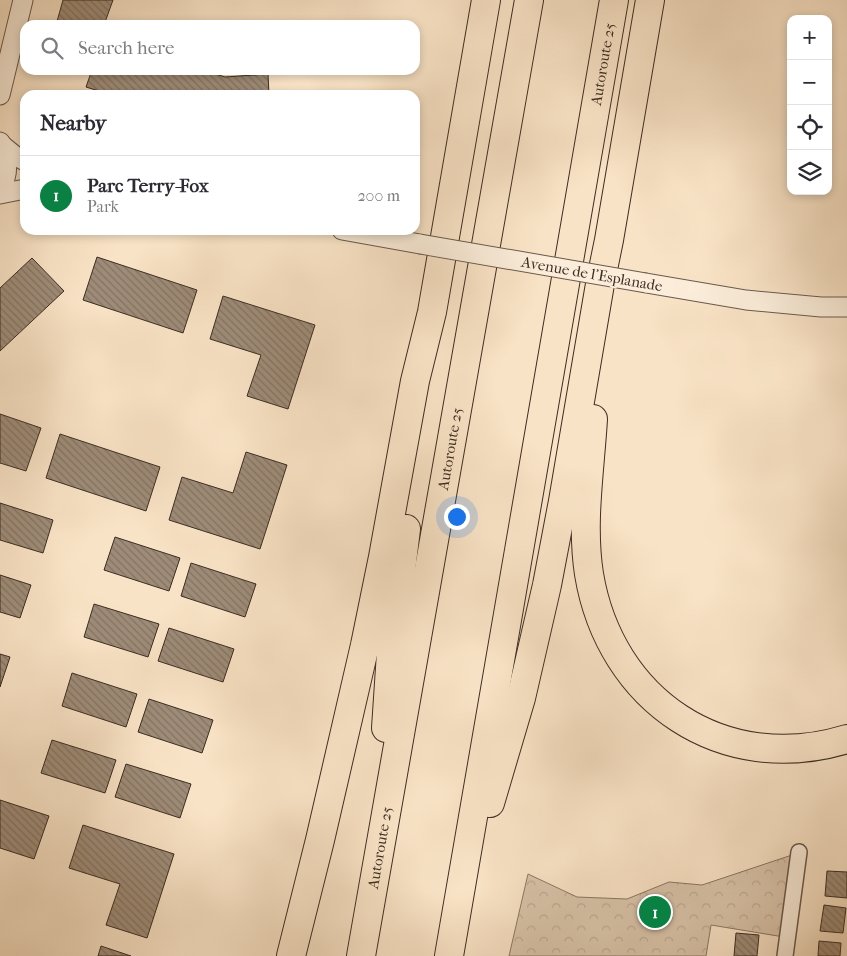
<!DOCTYPE html>
<html lang="en">
<head>
<meta charset="utf-8">
<style>
  body { margin:0; font-family:"IM FELL French Canon",serif; background:#f2f2f3; color:#2b2b33 }
  .controls { position:absolute; right:15px; top:15px; display:grid; overflow:hidden; border-radius:10px; box-shadow:0 2px 8px #0003 }
  .controls button { width:45px; height:45px; display:grid; place-items:center; padding:0; border:0; border-bottom:1px solid #e1e1e2; background:#fff; color:#2b2b33; font:25px sans-serif }
  .you { position:absolute; left:456px; top:516px; width:18px; height:18px; margin:-12px; border:4px solid #fff; border-radius:50%; background:#1a73e8; box-shadow:0 0 0 8px #1a73e833 }
  .badge { display:grid; place-items:center; width:32px; height:32px; border-radius:50%; background:#0b8043; color:#fff; font-size:16px; font-weight:700 }
  .pin { position:absolute; translate:-50% -50%; border:2px solid #fff; box-shadow:0 1px 5px #0006 }
  .list { margin:0; padding:0; list-style:none }
  h2 { display:flex; justify-content:space-between; align-items:center; height:65px; margin:0; padding:0 20px; font-size:21px }
  h2 small { font-size:16px; font-weight:400; color:#7c7c81 }
  .list li { display:grid; grid-template-columns:32px 1fr auto; gap:15px; align-items:center; box-sizing:border-box; height:80px; padding:0 20px; border-top:1px solid #e1e1e2 }
  .list b { display:block; font-size:19px; white-space:nowrap }
  .list p { margin:0; font-size:16px; white-space:nowrap; color:#7c7c81 }
  .list em { font-size:16px; font-style:normal; color:#7c7c81 }
  .icon { flex:none; width:28px; height:28px; fill:none; stroke:currentColor; stroke-width:2; stroke-linecap:round; stroke-linejoin:round }
  .map { position:relative; flex:none; width:847px; height:956px; overflow:hidden }
  .search { position:absolute; background:#fff; box-shadow:0 2px 8px #0003; left:20px; top:20px; width:400px; height:55px; display:flex; align-items:center; gap:12px; box-sizing:border-box; padding:0 18px; border-radius:15px; color:#7c7c81; font-size:19px }
  .panel { position:absolute; background:#fff; box-shadow:0 2px 8px #0003; left:20px; top:90px; width:400px; height:145px; border-radius:15px }
  .map>svg:first-child { display:block }
</style>
</head>
<body>
<div class="map">
<svg width="847" height="956" viewBox="0 0 847 956">
  <defs>
    <pattern id="park-crowns" width="20" height="18" patternUnits="userSpaceOnUse" patternTransform="scale(1.25)"><rect width="20" height="18" fill="#d9c4aa"/><path d="M2 6a3 3 0 1 1 6 0M12 15a3 3 0 1 1 6 0" fill="none" stroke="#bba992"/></pattern>
    <pattern id="building-back-hatch" width="6" height="6" patternUnits="userSpaceOnUse" patternTransform="scale(1.25)"><rect width="6" height="6" fill="#9e8c78"/><path d="M-1 5l2 2M0 0l6 6M5-1l2 2" fill="none" stroke="#827362"/></pattern>
  </defs>
  <rect width="100%" height="100%" fill="#f9e3c6"/>
  <filter id="stains"><feTurbulence type="fractalNoise" baseFrequency=".004" numOctaves="4"/><feColorMatrix values="0 0 0 0 .2 0 0 0 0 .09 0 0 0 0 .02 0 0 0 .5 -.17"/></filter>
  <radialGradient id="worn" r=".72"><stop offset=".6" stop-color="#630" stop-opacity="0"/><stop offset="1" stop-color="#630" stop-opacity=".3"/></radialGradient>
  <polygon fill="url(#park-crowns)" stroke="#8a7866" points="795,854 790,938 711,925 706,956 509,956 528,874 577,897 627,899 669,882 702,885"/>
  <g fill="url(#building-back-hatch)" stroke="#3c2d23">
    <polygon points="63,0 113,0 104,25 56,25"/>
    <polygon points="92,70 203,70 225,77 268,74 269,95 112,95 86,87"/>
    <polygon points="97,257 197,290 183,333 83,300"/>
    <polygon points="32,258 64,291 0,351 0,288"/>
    <polygon points="223,296 315,325 288,409 247,396 261,355 210,339"/>
    <polygon points="0,414 41,428 26,471 0,463"/>
    <polygon points="60,434 160,467 146,511 46,478"/>
    <polygon points="246,452 287,465 260,549 169,520 182,477 233,493"/>
    <polygon points="0,503 53,520 43,553 0,540"/>
    <polygon points="115,537 180,558 169,591 104,570"/>
    <polygon points="191,563 256,584 245,617 181,596"/>
    <polygon points="0,575 31,585 20,618 0,612"/>
    <polygon points="94,604 159,624 148,657 84,637"/>
    <polygon points="169,628 234,649 223,682 158,661"/>
    <polygon points="0,654 10,657 0,687"/>
    <polygon points="72,673 137,694 126,727 62,706"/>
    <polygon points="149,699 213,720 202,753 138,732"/>
    <polygon points="52,740 116,760 105,793 41,773"/>
    <polygon points="126,764 191,784 180,818 115,797"/>
    <polygon points="0,800 49,816 34,859 0,848"/>
    <polygon points="83,825 174,854 147,938 106,925 120,884 69,868"/>
    <polygon points="827,871 847,872 847,898 825,896"/>
    <polygon points="824,905 846,908 843,933 820,931"/>
    <polygon points="736,933 759,935 757,956 734,956"/>
    <polygon points="819,941 841,943 840,956 818,956"/>
    <polygon points="101,946 131,956 98,956"/>
  </g>
  <g fill="none" stroke-linecap="round" stroke-linejoin="round">
    <defs>
      <polyline id="minor" points="785,956 799,852"/>
      <g id="tertiary">
        <polyline points="0,95 23,0"/>
        <path d="M 0,142 C 9,155 9,176 0,189"/>
        <polyline points="3,146 14,155 25,161"/>
        <polyline points="0,194 25,189"/>
        <polyline points="342,230 420,244"/>
        <polyline points="646,283 746,300 821,307 847,307"/>
      </g>
      <g id="motorway">
        <path d="M 593,419 C 590,470 581,523 589,574 C 610,701 723,777 847,739"/>
        <polyline points="386,728 391,653 406,529"/>
        <polyline points="490,803 521,698 547,585 563,501 600,284 609,240 650,0"/>
        <polyline points="291,956 320,840 365,645 383,557 415,381 432,312 486,0"/>
        <path id="s1" d="M 361,956 L 529,0"/>
        <path id="s2" d="M 449,956 L 614,0"/>
      </g>
    </defs>
    <use href="#minor" stroke="#6b5a4c" stroke-width="18"/>
    <use href="#tertiary" stroke="#6b5a4c" stroke-width="21"/>
    <use href="#motorway" stroke="#3c2d23" stroke-width="30"/>
    <use href="#minor" stroke="#fbedda" stroke-width="15"/>
    <use href="#tertiary" stroke="#fbedda" stroke-width="19"/>
    <use href="#motorway" stroke="#f9e3c6" stroke-width="28"/>
    <defs>
      <polyline id="tertiary-bridge" points="420,244 646,283"/>
    </defs>
    <use href="#tertiary-bridge" stroke="#6b5a4c" stroke-width="21" stroke-linecap="butt"/>
    <use href="#tertiary-bridge" stroke="#fbedda" stroke-width="19"/>
  </g>
  <g text-anchor="middle" dominant-baseline="central" stroke-width="4" stroke-linejoin="round" paint-order="stroke">
    <g font-size="15" fill="#3c2d23" stroke="#fbedda">
      <text stroke="none"><textPath href="#s2" startOffset="905">Autoroute 25</textPath></text>
      <text transform="translate(592 274) rotate(10)">Avenue de l'Esplanade</text>
      <text stroke="none"><textPath href="#s1" startOffset="515">Autoroute 25</textPath></text>
      <text stroke="none"><textPath href="#s1" startOffset="110">Autoroute 25</textPath></text>
    </g>
  </g>
  <rect width="100%" height="100%" filter="url(#stains)"/>
  <rect width="100%" height="100%" fill="url(#worn)"/>
</svg>
<div class="controls">
<button>+</button>
<button>−</button>
<button><svg class="icon" aria-label="locate" viewBox="0 0 24 24"><circle cx="12" cy="12" r="6"/><path d="M12 2v4M12 18v4M2 12h4M18 12h4"/></svg></button>
<button><svg class="icon" aria-label="layers" viewBox="0 0 24 24"><path d="M12 4l9 5-9 5-9-5zM3 14l9 5 9-5"/></svg></button>
</div>
<div class="you"></div>
<div class="pin badge" style="left:655px;top:912px">1</div>
<div class="search"><svg class="icon" aria-label="search" viewBox="0 0 24 24"><circle cx="10" cy="10" r="6"/><path d="M15 15l6 6"/></svg>Search here</div>
<section class="panel">
<h2>Nearby<small></small></h2>
<ul class="list">
<li><span class="badge">1</span><div><b>Parc Terry-Fox</b><p>Park</p></div><em>200 m</em></li>
</ul>
</section>
</div>
</body>
</html>
